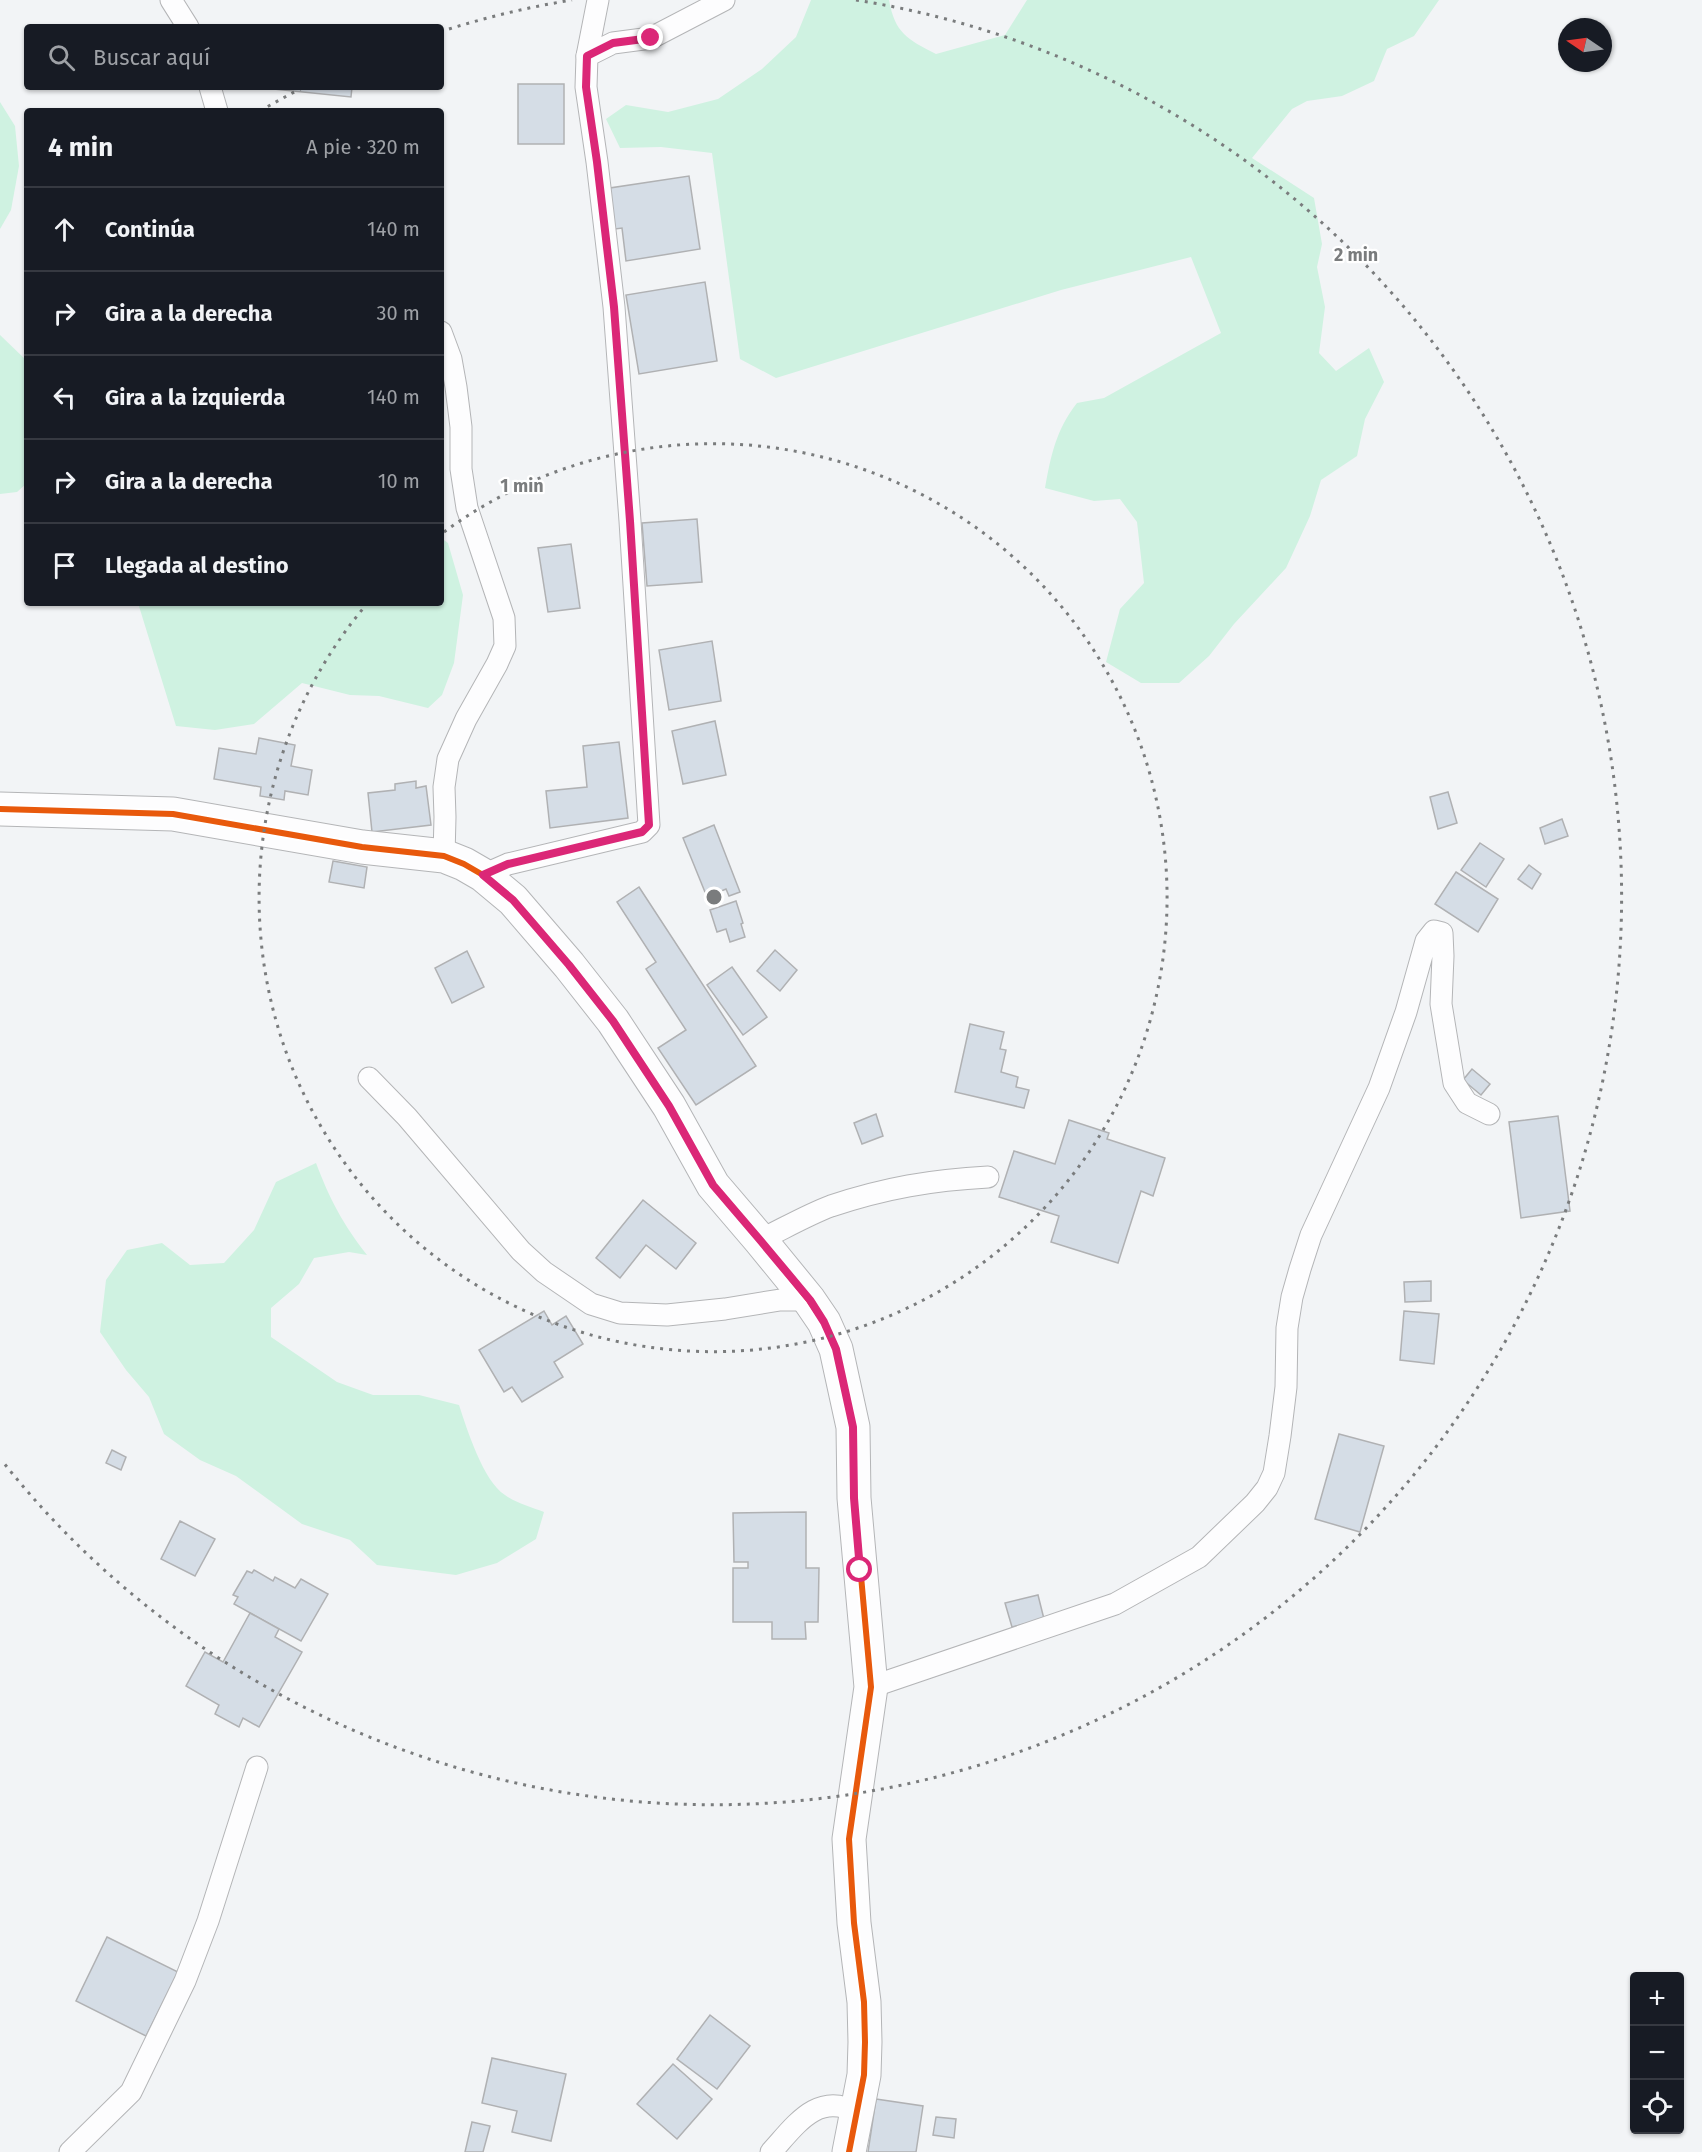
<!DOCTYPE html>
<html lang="es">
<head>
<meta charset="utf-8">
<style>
  body { margin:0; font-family:"Fira Sans",sans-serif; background:#20242c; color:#f1f3f6 }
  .controls { position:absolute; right:18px; bottom:18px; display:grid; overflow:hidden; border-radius:6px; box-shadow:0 2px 4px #0004 }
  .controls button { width:54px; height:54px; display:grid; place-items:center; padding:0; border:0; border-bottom:2px solid #363941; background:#171b24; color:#f1f3f6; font:30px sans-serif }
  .compass { position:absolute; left:1558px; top:18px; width:54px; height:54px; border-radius:50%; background:#171b24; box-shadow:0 2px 4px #0004; rotate:283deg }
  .stop { position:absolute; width:18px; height:18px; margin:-14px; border:4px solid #db2777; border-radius:50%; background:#fff }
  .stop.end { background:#db2777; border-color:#fff; box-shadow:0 2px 6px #0008 }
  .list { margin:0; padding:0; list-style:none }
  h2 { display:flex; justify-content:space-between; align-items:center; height:78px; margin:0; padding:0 24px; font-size:26px }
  h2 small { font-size:20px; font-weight:400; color:#9ea1a6 }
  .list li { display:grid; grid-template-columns:39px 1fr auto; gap:18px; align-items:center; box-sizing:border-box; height:84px; padding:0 24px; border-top:2px solid #363941 }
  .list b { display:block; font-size:22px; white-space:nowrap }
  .list em { font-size:20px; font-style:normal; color:#9ea1a6 }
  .icon { flex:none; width:33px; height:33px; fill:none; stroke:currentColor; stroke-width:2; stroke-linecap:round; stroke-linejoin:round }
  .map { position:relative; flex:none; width:1702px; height:2152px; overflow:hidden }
  .search { position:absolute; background:#171b24; box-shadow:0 2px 4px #0004; left:24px; top:24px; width:420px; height:66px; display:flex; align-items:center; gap:15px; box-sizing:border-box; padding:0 21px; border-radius:6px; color:#9ea1a6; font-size:22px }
  .panel { position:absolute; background:#171b24; box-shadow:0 2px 4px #0004; left:24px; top:108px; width:420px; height:498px; border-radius:6px }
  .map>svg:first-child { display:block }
</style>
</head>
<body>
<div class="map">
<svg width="1702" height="2152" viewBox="0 0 1702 2152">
  <rect width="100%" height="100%" fill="#f2f4f6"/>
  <g fill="#cff2e1">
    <path d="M 811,0 L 889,0 C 895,33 907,39 936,54 L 1005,35 L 1027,0 L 1439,0 L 1414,36 L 1387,49 L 1374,81 L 1342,96 L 1307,101 L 1292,109 L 1252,158 L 1314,198 L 1322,244 L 1317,267 L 1325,307 L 1319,353 L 1336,371 L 1369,348 L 1384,382 L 1365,419 L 1357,456 L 1321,480 L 1310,516 L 1286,568 L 1234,624 L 1209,656 L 1179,683 L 1141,683 L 1106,662 L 1120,609 L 1144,583 L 1137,522 L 1120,499 L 1094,501 L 1045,488 C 1051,455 1056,430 1077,403 L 1104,398 L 1221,333 L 1191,257 L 1061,290 L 776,378 L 740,359 L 712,153 L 661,147 L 620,148 L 606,119 L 626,105 L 668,112 L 718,99 L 762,69 L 796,37 Z"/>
    <polygon points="0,102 15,126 19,166 11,210 0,229"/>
    <polygon points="0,335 27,361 27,483 17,492 0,494"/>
    <polygon points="441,538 448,543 463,595 454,663 442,695 428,708 379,696 350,695 302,683 254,724 215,730 176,726 138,603 441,603"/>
    <path d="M 316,1163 C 330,1200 343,1224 367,1255 L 349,1252 L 314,1258 L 299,1284 L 271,1308 L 271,1337 L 337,1382 L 373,1395 L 419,1395 L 459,1405 C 467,1429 483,1481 505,1495 C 516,1503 531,1507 544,1512 L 536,1539 L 497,1563 L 456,1575 L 377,1565 L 350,1540 L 302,1524 L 236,1476 L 200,1460 L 164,1434 L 149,1397 L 126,1370 L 100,1332 L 106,1280 L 127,1250 L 162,1243 L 190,1265 L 224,1263 L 254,1230 L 276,1182 Z"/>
  </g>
  <g fill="#d5dde6" stroke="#b0b1b3" stroke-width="1.5">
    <rect x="518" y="84" width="46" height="60"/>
    <polygon points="253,87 352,87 351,97"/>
    <polygon points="689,176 700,249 626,261 622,228 615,229 610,188"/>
    <polygon points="705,282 717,361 639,374 626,295"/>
    <polygon points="697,519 702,582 647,586 642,523"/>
    <polygon points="571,544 580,608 548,612 538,548"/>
    <polygon points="712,641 721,701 669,710 659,650"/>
    <polygon points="715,721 726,775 683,784 672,731"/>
    <polygon points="259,738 295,745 291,766 312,770 308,795 285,791 284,800 260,796 261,787 214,779 219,748 256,754"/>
    <polygon points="619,742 628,818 550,828 546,791 587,787 583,746"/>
    <polygon points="416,781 416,788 426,786 431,825 372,832 368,793 395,790 395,784"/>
    <polygon points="1448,792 1457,823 1438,829 1430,797"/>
    <polygon points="1562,819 1568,836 1545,844 1540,828"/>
    <polygon points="714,825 740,892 729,896 726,889 707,897 683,838"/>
    <polygon points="1480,843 1504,859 1486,887 1461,870"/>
    <polygon points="333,861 367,867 364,888 329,882"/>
    <polygon points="1529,865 1541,874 1532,889 1518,879"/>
    <polygon points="1456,872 1498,899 1478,932 1435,904"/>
    <polygon points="639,887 756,1066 696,1105 658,1048 686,1030 646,969 656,962 617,902"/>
    <polygon points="736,901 743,923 741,924 745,937 730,942 726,929 717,932 710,910"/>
    <polygon points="775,950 797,970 780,991 757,971"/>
    <polygon points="467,951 484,987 452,1003 435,968"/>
    <polygon points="732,967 767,1017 743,1035 707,985"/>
    <polygon points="970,1024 1004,1032 1000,1049 1006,1050 1001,1072 1018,1077 1016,1087 1029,1090 1024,1108 955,1092"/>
    <polygon points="1472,1069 1490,1084 1481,1095 1463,1080"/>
    <polygon points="876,1114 883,1136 862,1144 854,1123"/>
    <polygon points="1558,1116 1570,1211 1521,1218 1509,1122"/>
    <polygon points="1069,1120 1109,1133 1107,1139 1165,1158 1153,1196 1141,1191 1118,1263 1051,1242 1059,1216 999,1197 1014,1151 1055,1164"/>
    <polygon points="643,1200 696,1243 676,1269 646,1245 620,1278 596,1258"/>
    <polygon points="1431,1281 1431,1301 1405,1302 1404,1282"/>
    <polygon points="544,1311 552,1325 566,1316 583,1344 554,1362 563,1377 522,1402 512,1387 504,1392 479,1350"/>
    <polygon points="1404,1311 1439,1314 1434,1364 1400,1360"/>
    <polygon points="1339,1434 1384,1446 1360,1532 1315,1519"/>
    <polygon points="112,1450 126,1457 121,1470 106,1463"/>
    <polygon points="806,1512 806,1568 819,1568 818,1622 805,1622 806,1639 772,1639 772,1622 733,1622 733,1568 748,1568 748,1562 734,1562 733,1513"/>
    <polygon points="180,1521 215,1539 195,1576 161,1559"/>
    <polygon points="254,1570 273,1581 275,1577 295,1588 301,1579 328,1594 301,1641 234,1604 238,1597 233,1595 247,1571 252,1573"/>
    <polygon points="1038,1595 1044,1619 1012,1627 1005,1603"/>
    <polygon points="250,1613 279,1629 275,1637 302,1652 259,1727 243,1718 239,1727 215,1714 219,1705 186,1686 205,1652 223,1662"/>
    <polygon points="107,1937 178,1972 146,2036 76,2001"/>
    <polygon points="710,2015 750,2046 717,2089 677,2059"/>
    <polygon points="492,2058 566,2074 551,2141 512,2132 517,2111 482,2103"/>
    <polygon points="673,2064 712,2099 677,2139 637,2104"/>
    <polygon points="876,2099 923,2106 916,2152 868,2152"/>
    <polygon points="936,2117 956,2119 954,2138 933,2135"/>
    <polygon points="472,2122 490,2126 483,2152 465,2152"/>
  </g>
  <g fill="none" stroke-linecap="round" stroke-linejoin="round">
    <defs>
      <g id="service">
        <polyline points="171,0 188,27"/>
        <polyline points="587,56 598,0"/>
        <polyline points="210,87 217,111"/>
        <polyline points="441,332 451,359 456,387 461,427 461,469 467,508 504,618 505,646 497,664 466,719 448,759 444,787 445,817 444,856"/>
        <polyline points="483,875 508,864 642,832 649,825 630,521 614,307 597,162 586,87 587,56 613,43 651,38 724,0"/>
        <polyline points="369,1078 407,1117 521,1251 544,1272 591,1304 620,1313 667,1315 725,1309 780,1300 809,1300"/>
        <path d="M 760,1240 C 783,1229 807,1215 831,1206 C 885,1188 932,1180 988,1177"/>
        <polyline points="871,1687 1115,1604 1199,1557 1255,1503 1267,1488 1274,1473 1280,1436 1286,1387 1287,1328 1292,1297 1300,1269 1311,1235 1379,1088 1406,1012 1426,941 1434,931 1442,933 1443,956 1441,1004 1454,1083 1467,1103 1489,1114"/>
        <polyline points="70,2152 131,2092 185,1981 208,1921 257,1767"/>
        <path d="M 771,2152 C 795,2126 818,2090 857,2113"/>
      </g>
      <polyline id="minor" points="0,809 173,814 362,847 444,856 464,864 483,875 513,900 569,965 613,1021 669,1106 713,1185 760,1240 809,1300 824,1322 836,1349 853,1427 854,1498 871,1687 849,1839 854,1923 864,2002 865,2042 864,2075 849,2152"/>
    </defs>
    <use href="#service" stroke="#b4b5b7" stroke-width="23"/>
    <use href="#minor" stroke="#b4b5b7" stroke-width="35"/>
    <use href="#service" stroke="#fdfdfe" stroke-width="21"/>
    <use href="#minor" stroke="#fdfdfe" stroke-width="33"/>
    <defs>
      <polyline id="cycleway" points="0,809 173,814 362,847 444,856 464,864 483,875 513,900 569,965 613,1021 669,1106 713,1185 760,1240 809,1300 824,1322 836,1349 853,1427 854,1498 871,1687 849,1839 854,1923 864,2002 865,2042 864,2075 849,2152"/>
    </defs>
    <use href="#cycleway" stroke="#fff" stroke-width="10"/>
    <use href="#cycleway" stroke="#e8590c" stroke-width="6"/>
  </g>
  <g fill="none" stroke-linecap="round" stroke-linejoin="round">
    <polyline stroke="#db2777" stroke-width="8" points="651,38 613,43 587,56 586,87 597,162 614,307 630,521 649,825 642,832 508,864 483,875 513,900 569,965 613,1021 669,1106 713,1185 760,1240 810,1300 824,1322 836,1349 853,1427 854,1498 860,1570"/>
  </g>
  <g fill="none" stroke="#7a7c7d" stroke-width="3" stroke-dasharray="3 6">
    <path d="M444 532A454 454 0 1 1 366 605"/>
    <path d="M260 111A908 908 0 0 1 302 88M449 29A908 908 0 0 1 572 0M856 0A908 908 0 1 1 3 1462"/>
  </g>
  <circle cx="714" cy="897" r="9" fill="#7a7c7d" stroke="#fff" stroke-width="3"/>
  <g font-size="18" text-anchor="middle" font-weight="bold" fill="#7a7c7d" stroke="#fff" stroke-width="4.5" stroke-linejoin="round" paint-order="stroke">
    <text x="1356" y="261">2 min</text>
    <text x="522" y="492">1 min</text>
  </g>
</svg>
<div class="controls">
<button>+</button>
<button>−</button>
<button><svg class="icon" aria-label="locate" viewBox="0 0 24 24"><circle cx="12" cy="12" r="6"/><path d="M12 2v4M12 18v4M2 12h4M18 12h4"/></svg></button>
</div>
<svg class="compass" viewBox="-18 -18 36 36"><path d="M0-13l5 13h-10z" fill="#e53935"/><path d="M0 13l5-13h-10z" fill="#9ea1a6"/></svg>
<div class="stop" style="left:860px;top:1570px"></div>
<div class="stop end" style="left:651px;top:38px"></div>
<div class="search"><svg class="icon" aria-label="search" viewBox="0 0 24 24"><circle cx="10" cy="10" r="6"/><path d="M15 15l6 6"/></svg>Buscar aquí</div>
<section class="panel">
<h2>4 min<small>A pie · 320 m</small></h2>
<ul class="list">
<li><svg class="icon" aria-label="ahead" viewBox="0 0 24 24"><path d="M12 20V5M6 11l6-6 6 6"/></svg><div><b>Continúa</b></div><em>140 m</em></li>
<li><svg class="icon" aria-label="right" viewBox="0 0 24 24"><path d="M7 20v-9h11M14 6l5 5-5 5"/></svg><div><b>Gira a la derecha</b></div><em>30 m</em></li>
<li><svg class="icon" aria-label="left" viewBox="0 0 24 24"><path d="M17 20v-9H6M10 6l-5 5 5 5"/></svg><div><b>Gira a la izquierda</b></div><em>140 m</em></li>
<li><svg class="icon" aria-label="right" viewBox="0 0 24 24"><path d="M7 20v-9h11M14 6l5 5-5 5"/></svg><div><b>Gira a la derecha</b></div><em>10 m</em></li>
<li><svg class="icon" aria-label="arrive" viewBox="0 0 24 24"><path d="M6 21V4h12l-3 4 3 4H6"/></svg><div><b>Llegada al destino</b></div></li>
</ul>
</section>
</div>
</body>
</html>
